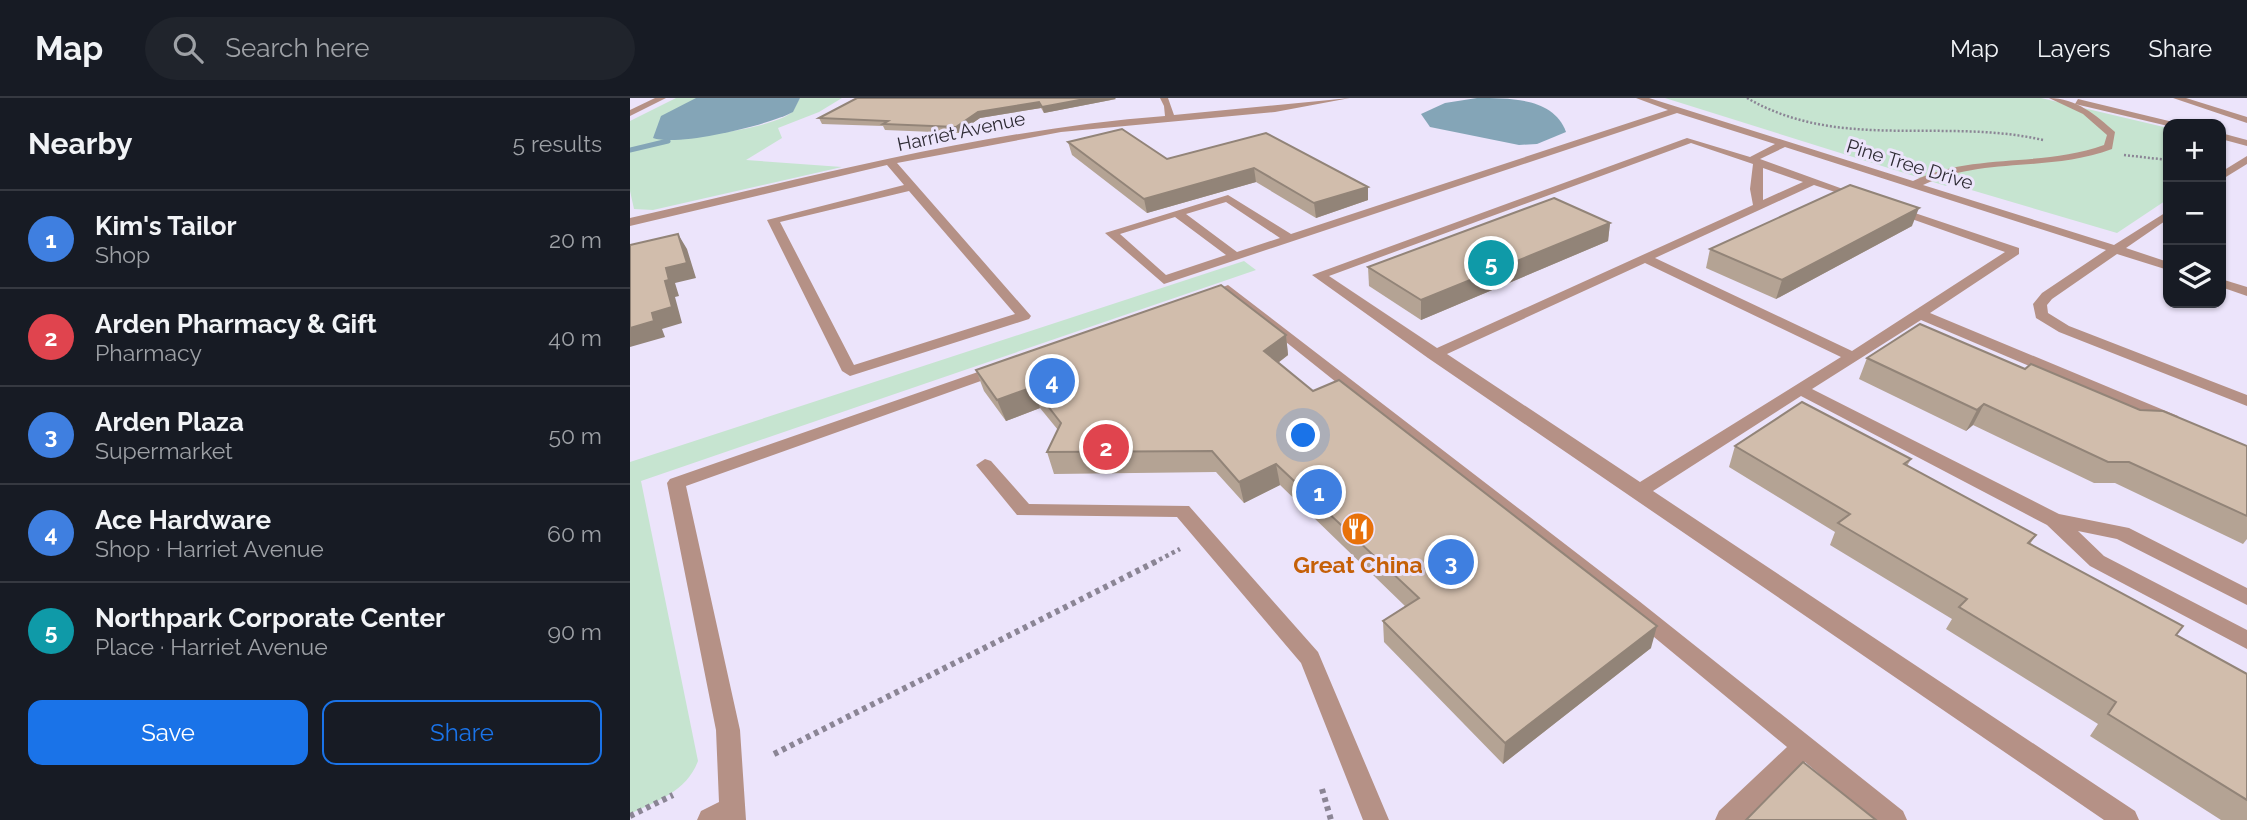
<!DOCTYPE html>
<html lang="en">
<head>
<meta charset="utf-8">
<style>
  body { margin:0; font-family:Raleway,sans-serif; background:#20242c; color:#f1f3f6 }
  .controls { position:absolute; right:21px; top:21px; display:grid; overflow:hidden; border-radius:14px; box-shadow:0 2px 5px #0004 }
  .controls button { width:63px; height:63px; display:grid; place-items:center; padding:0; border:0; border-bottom:2px solid #363941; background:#171b24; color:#f1f3f6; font:35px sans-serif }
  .you { position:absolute; left:674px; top:338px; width:24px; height:24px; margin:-18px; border:5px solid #fff; border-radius:50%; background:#1a73e8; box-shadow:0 0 0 10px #1a73e833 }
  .badge { display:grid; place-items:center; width:46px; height:46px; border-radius:50%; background:#1a73e8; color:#fff; font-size:23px; font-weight:700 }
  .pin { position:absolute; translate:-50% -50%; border:4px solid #fff; box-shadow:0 2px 7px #0006 }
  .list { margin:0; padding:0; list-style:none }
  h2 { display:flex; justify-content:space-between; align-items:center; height:91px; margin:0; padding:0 28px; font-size:30px }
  h2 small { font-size:23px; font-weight:400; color:#9ea1a6 }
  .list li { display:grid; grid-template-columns:46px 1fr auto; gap:21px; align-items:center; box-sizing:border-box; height:98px; padding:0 28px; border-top:2px solid #363941 }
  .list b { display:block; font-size:26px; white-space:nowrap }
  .list p { margin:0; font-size:23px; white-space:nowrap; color:#9ea1a6 }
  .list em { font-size:23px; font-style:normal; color:#9ea1a6 }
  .actions { display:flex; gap:14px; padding:21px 28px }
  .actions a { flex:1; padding:16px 0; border:2px solid #1a73e8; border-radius:14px; text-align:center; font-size:24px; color:#1a73e8 }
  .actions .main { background:#1a73e8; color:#fff }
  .icon { flex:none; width:38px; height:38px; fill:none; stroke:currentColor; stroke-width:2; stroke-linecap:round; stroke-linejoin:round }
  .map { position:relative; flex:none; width:1617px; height:722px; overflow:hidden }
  header { display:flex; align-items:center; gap:42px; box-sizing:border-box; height:98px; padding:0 35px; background:#171b24; border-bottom:2px solid #363941 }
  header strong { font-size:33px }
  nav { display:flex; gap:38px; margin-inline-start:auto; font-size:24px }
  .search { width:490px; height:63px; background:#20242c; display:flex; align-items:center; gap:18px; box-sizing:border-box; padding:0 24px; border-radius:38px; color:#9ea1a6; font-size:26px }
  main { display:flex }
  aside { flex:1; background:#171b24 }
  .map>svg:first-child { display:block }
</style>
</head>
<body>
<header>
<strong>Map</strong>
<div class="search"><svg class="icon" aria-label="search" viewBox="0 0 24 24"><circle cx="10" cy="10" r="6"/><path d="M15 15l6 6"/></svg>Search here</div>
<nav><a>Map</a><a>Layers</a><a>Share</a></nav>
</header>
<main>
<aside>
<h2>Nearby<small>5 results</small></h2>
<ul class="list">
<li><span class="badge" style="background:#3f7fe0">1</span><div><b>Kim's Tailor</b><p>Shop</p></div><em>20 m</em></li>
<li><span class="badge" style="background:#e0444e">2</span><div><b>Arden Pharmacy &amp; Gift</b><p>Pharmacy</p></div><em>40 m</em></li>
<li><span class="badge" style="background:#3f7fe0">3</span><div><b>Arden Plaza</b><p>Supermarket</p></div><em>50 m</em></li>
<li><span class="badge" style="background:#3f7fe0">4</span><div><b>Ace Hardware</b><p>Shop · Harriet Avenue</p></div><em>60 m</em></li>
<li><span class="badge" style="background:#0f9aa8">5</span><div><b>Northpark Corporate Center</b><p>Place · Harriet Avenue</p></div><em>90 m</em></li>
</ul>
<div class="actions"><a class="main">Save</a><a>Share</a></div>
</aside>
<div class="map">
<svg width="1617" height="722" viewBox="0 0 1617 722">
  <rect width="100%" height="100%" fill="#ece4fb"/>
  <g fill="#c6e4d0">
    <path d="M 46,0 L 66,0 L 59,39 C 81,37 147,28 162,14 C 165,11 167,4 170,0 L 212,0 L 189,14 L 148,30 L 152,40 L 116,62 L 212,69 L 23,112 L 4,111 L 0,93 L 0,23 Z"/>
    <polygon points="1035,0 1411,0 1538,30 1538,101 1487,135 1321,86 1316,88"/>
    <path d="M 614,163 L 626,172 L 11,383 L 68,663 C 57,693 27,703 0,716 L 0,364 Z"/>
  </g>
  <g fill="#84a5b7">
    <path d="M 66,0 L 170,0 L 163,14 C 139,27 48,49 23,40 L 31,18 Z"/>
    <path d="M 847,0 C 881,0 924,0 936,34 L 907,46 L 889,47 L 800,29 L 791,16 L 815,5 Z"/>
  </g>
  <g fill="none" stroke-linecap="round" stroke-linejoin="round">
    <polyline stroke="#84a5b7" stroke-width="5" points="0,52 38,43"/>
    <g stroke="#8b8595" stroke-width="2.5" stroke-dasharray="2 2" stroke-linecap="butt">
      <path d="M 1117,0 C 1210,54 1312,19 1413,42"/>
      <polyline points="1494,57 1538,62"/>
    </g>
    <polyline stroke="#8b8595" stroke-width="4.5" stroke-dasharray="3.5 3.5" stroke-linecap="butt" points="523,465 550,451"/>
    <g stroke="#8b8595" stroke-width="6" stroke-dasharray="4.5 4.5" stroke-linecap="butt">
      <polyline points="144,656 527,463"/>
      <polyline points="692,691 701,722"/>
      <polyline points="0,718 43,697"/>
    </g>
    <g fill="#b59186" fill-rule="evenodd">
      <polygon points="25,0 36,0 0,18 0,12"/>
      <path d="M 530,0 L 538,0 L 544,17 L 720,0 L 645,14 L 431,34 L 267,65 L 401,218 L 399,221 L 220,278 L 212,273 L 137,122 L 274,87 L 257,67 L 0,128 L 0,120 C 177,80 353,32 535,18 L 534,8 ZM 279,93 L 385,216 L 224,267 L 150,124 Z"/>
      <path d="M 1006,0 L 1019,0 L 1283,83 C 1344,54 1411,70 1474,47 L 1477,37 L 1453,16 L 1419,0 C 1446,0 1466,17 1485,34 L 1482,51 C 1417,75 1354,58 1293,87 L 1484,147 L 1538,113 L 1538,121 L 1496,150 L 1538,164 L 1538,172 L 1487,156 L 1422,201 L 1417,207 L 1418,215 L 1439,228 L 1617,297 L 1617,308 L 1429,234 L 1406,220 L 1403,206 L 1412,195 L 1476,152 L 1155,49 L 1130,61 L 1235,99 L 1229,102 L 1184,87 L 1025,160 L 1222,253 L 1375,154 L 1262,114 L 1262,110 L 1270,110 L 1389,150 L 1389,156 L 1300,215 L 1548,318 L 1550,322 L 1548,326 L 1536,326 L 1291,222 L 1182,291 L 1429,416 L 1499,430 L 1617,490 L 1617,507 L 1487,441 L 1448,433 L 1474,458 L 1617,532 L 1617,551 L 1460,468 L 1417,427 L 1171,298 L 1023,393 L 1505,713 L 1509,722 L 1474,722 L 798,260 L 682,177 L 1057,40 L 1120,59 L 1145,46 L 1047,15 L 534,186 L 475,135 L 598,97 L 661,136 L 1038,12 ZM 1061,45 L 1123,66 L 1120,91 L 1123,107 L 807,250 L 699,178 ZM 1133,70 L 1173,84 L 1133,102 ZM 596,104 L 650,140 L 607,154 L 556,116 ZM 545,119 L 596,157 L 536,177 L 490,136 ZM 1015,165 L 1211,259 L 1010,384 L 817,256 Z"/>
      <polygon points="1543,0 1556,0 1617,19 1617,25"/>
      <polygon points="1448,1 1543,24 1545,26 1538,28 1445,6"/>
      <polygon points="1591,35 1617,42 1617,48 1591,41"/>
      <polygon points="1617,58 1617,66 1591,82 1591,74"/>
      <polygon points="1591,181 1617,189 1617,198 1591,189"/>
      <polygon points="598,187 1009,503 1273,713 1277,722 1244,722 1175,664 1116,722 1085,722 1089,713 1157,649 995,515 596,196 576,203 569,199"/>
      <polygon points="371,266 376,268 379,271 376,274 56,388 110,632 116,722 67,722 71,713 89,704 86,632 37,385 40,381"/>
      <polygon points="355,361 361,363 399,406 559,408 688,554 759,722 733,722 671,565 547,419 387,417 346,367"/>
    </g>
  </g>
  <g fill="#b4a394">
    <polygon points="486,1 414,15 411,10 350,20 328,35 255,32 253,28 192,26 189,20"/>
    <polygon points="636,35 738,102 686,120 626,84 517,115 442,57 438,44 537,61"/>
    <polygon points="980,125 978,143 791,222 739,188 738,169"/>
    <polygon points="1282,128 1146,201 1076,170 1080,151"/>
    <polygon points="656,237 658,257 648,265 683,293 1021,550 873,666 754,544 753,523 775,508 650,387 614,405 586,374 424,376 417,354 428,332 410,310 376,323 354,293 346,272"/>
    <polygon points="1237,260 1395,271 1510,312 1617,348 1617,441 1613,446 1485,385 1464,385 1343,327 1336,333 1229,281"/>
    <polygon points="1105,348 1281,361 1277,368 1406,437 1400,446 1546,537 1617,576 1617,722 1591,722 1460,638 1468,626 1316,531 1322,521 1200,447 1205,434 1099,369"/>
  </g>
  <g fill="#928478">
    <polygon points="460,0 485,0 486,1 414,15 412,9"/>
    <polygon points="409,4 411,10 350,20 328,35 326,29 348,14"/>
    <polygon points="624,70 626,84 517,115 514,101"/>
    <polygon points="738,89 738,102 686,120 684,105"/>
    <polygon points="1289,110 1282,128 1146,201 1152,182"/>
    <polygon points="980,125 978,143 791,222 791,202"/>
    <polygon points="48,136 57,151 66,180 45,185 49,198 45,199 52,225 32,231 35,239 0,249 0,230 22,215 35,183 36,170"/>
    <polygon points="656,237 658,257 637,273 634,253"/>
    <polygon points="403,289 410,310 376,323 367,302"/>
    <polygon points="1354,306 1343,327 1336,333 1347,312"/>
    <polygon points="646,366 650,387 614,405 609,384"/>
    <polygon points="1027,528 1021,550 873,666 875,645"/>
  </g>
  <g fill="#d1bdac" stroke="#928478" stroke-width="2">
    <polygon points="227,0 460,0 412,9 409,4 348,14 326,29 253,26 258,23 189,20"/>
    <polygon points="492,31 537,61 636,35 738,89 684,105 624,70 514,101 438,44"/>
    <polygon points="1220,87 1289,110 1152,182 1080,151"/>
    <polygon points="924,100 980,125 791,202 738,169"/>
    <polygon points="48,136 57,165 36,170 39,182 35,183 42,209 22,215 24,223 0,230 0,147"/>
    <polygon points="591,187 656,237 634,253 683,293 709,282 1027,528 875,645 753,523 789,500 646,366 609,384 582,353 417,354 431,325 403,289 367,302 346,272"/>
    <polygon points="1290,226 1395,271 1401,266 1510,312 1533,313 1617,348 1617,418 1499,364 1478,364 1354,306 1347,312 1237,260"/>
    <polygon points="1172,304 1281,361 1274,366 1406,437 1398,445 1553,528 1546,537 1617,576 1617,702 1478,616 1486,604 1329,509 1337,501 1208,425 1220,416 1105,348"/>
    <polygon points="1173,664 1246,722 1116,722"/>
  </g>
  <defs>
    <symbol id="restaurant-disc" viewBox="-11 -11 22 22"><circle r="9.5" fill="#e8710a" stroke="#ece4fb"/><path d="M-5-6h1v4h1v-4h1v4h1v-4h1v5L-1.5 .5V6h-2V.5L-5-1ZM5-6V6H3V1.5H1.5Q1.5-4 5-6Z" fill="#fff"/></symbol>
  </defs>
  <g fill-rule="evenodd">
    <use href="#restaurant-disc" x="709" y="412" width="38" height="38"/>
  </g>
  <g text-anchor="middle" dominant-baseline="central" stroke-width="6" stroke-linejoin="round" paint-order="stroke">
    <g font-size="19" fill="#2e2b34" stroke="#ece4fb">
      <text transform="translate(331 33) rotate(-12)">Harriet Avenue</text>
      <text transform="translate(1280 66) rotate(17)">Pine Tree Drive</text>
    </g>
    <g font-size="23" font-weight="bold" fill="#c56008" stroke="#ece4fb">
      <text x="728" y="466">Great China</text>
    </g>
  </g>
</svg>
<div class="controls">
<button>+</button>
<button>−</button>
<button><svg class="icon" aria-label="layers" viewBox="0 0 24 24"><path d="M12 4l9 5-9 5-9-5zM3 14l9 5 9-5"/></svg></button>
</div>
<div class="you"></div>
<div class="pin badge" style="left:689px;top:394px;background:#3f7fe0">1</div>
<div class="pin badge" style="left:476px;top:349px;background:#e0444e">2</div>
<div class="pin badge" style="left:821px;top:464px;background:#3f7fe0">3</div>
<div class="pin badge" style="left:422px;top:283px;background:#3f7fe0">4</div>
<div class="pin badge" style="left:861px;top:165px;background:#0f9aa8">5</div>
</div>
</main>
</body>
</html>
